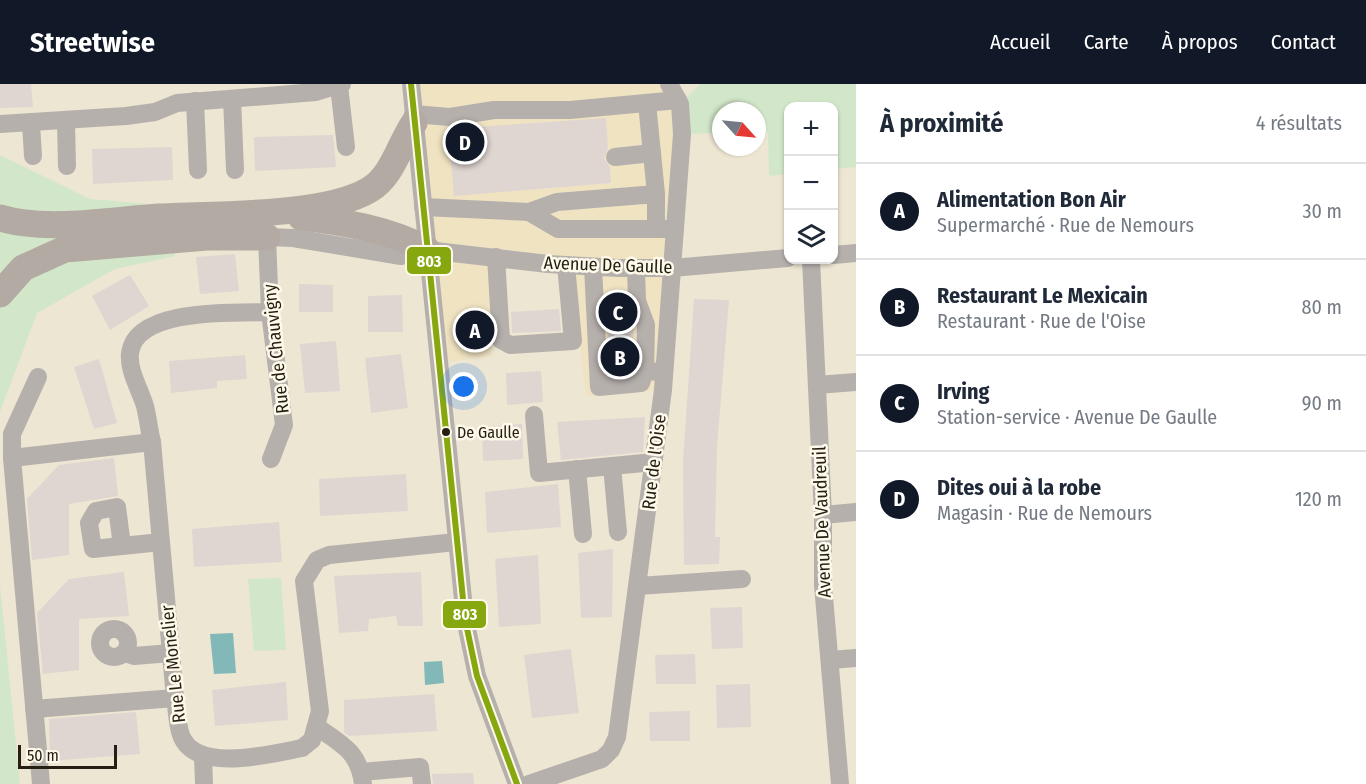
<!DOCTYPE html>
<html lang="fr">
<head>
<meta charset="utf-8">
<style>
  body { margin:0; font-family:"Fira Sans Condensed",sans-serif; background:#f2f2f3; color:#1f2937 }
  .controls { position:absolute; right:18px; top:18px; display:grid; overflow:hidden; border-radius:12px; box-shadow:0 2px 4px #0004 }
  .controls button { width:54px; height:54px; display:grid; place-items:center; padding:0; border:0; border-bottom:2px solid #e0e1e3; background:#fff; color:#1f2937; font:30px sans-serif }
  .compass { position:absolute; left:712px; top:18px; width:54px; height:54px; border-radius:50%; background:#fff; box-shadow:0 2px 4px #0004; rotate:117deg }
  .scale { position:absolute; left:18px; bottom:15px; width:99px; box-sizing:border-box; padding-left:6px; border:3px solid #241f12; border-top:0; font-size:16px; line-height:21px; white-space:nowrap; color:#241f12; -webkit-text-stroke:4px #fef9ea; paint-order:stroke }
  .you { position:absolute; left:464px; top:303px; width:21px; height:21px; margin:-15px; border:4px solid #fff; border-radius:50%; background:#1a73e8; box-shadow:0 0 0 9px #1a73e833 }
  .badge { display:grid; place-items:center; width:39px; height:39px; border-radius:50%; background:#111827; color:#fff; font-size:20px; font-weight:700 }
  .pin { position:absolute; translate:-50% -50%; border:3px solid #fff; box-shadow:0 2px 6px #0006 }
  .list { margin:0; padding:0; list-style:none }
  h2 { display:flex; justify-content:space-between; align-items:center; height:78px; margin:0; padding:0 24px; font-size:26px }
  h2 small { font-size:20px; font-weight:400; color:#747a83 }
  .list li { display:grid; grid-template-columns:39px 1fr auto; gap:18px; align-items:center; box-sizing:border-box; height:96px; padding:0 24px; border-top:2px solid #e0e1e3 }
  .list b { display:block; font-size:22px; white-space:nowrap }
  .list p { margin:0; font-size:20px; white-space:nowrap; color:#747a83 }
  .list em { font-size:20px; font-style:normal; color:#747a83 }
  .icon { flex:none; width:33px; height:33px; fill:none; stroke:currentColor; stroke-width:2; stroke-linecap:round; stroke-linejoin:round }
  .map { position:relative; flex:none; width:856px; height:700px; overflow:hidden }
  header { display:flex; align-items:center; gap:36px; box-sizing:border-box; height:84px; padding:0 30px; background:#111827; color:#fff }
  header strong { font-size:28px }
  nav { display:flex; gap:33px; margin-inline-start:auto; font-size:21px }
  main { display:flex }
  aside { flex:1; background:#fff }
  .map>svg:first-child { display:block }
</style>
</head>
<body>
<header>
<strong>Streetwise</strong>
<nav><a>Accueil</a><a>Carte</a><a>À propos</a><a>Contact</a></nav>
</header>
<main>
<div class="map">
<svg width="856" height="700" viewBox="0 0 856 700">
  <rect width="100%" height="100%" fill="#ede6d2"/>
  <polygon fill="#efe3c2" points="410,0 669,0 680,20 663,306 586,312 571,182 491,173 491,272 439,279"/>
  <g fill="#d2e7c9">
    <polygon points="700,0 856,0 856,83 834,85 834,22 788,22 788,90 769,92 768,48 757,48 757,27 721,27 721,49 682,50 680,20"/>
    <polygon points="0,71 90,115 175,122 0,130"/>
    <polygon points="0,142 60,146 62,156 0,197"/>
    <polygon points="174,161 175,172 115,185 37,229 0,328 0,223 10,208 52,179"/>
    <polygon points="281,494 286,566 254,567 248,495"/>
    <polygon points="0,501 20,700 0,700"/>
  </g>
  <g fill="#82b8b7">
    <polygon points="233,549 236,589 214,590 210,550"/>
    <polygon points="442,577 444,599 425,601 424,578"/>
  </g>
  <g fill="#dfd6d1">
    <polygon points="0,0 31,0 33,23 0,24"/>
    <polygon points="606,34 608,64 604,74 610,83 611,99 454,112 448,45"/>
    <polygon points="333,51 336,83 255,87 254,53"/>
    <polygon points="172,63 173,96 93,100 92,65"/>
    <polygon points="235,170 239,207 200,210 196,173"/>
    <polygon points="130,191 149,222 110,246 92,212"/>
    <polygon points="299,200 333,201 333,228 299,228"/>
    <polygon points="402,211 403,248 368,248 368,212"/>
    <polygon points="694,215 729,216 717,362 715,453 720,453 719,480 684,481 683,377"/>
    <polygon points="559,225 561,247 512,249 511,228"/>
    <polygon points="484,228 488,230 490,253 486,253 486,263 466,265 464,229"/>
    <polygon points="633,237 633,288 610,291 607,239"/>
    <polygon points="336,257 340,307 305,309 300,260"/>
    <polygon points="401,270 408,324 371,329 365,274"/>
    <polygon points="245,271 247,295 217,297 217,304 171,309 169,277"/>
    <polygon points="99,275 117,339 94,345 74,283"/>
    <polygon points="541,287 543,318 507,321 506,289"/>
    <polygon points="645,333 643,368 561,376 557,338"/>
    <polygon points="522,340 523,375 483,377 482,343"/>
    <polygon points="114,374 118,412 69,420 69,471 32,476 27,415 59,381"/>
    <polygon points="406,390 408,427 320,432 319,395"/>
    <polygon points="558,400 561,443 487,449 485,408"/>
    <polygon points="279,438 282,478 194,483 192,445"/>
    <polygon points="613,465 612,533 581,534 578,469"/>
    <polygon points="538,471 541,540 499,543 495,475"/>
    <polygon points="124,488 129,532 79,535 79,586 43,590 37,529 69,495"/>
    <polygon points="421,488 423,542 398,542 396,532 369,535 368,547 339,549 334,492"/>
    <polygon points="742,523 743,564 712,565 710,524"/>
    <polygon points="571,565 579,629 532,634 524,571"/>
    <polygon points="695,570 696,600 656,600 655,571"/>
    <polygon points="286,598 288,636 215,642 212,606"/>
    <polygon points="750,600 751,643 717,644 716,601"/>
    <polygon points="434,610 437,647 349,652 344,648 344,616"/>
    <polygon points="690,627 690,657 650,657 649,628"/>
    <polygon points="136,628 140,670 50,677 49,635"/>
    <polygon points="473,689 474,700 433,700 432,690"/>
  </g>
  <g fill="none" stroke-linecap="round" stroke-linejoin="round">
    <g stroke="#c5beac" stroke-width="18" stroke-dasharray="18 9" stroke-linecap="butt">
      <polyline points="606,218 631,217"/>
      <polyline points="607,232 632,231"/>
    </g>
    <g stroke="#b6b0ad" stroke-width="18">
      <polyline points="411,0 465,535 477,592 517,700"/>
      <polyline points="339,2 346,63"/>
      <polyline points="232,15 235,86"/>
      <polyline points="195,17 198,86"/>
      <polyline points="647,19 656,110"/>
      <polyline points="413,30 450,33 494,26 570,26 678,16"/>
      <polyline points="66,37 67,82"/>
      <polyline points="0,40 126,32 155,28 177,19 316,8 342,0"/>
      <polyline points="31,40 33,72"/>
      <polyline points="615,73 652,69"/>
      <polyline points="423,123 529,128 558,145 675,145"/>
      <polyline points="529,128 557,118 656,110 656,145"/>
      <polyline points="834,171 856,169"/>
      <polyline points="496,173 501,256 510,261 573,257 566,181"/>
      <polyline points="811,176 823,431 823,501 840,700"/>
      <polyline points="593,183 599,303 641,299 645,287 664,288"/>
      <polyline points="636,185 637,217 646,241 645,287"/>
      <path d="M 270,228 C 236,229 136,223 130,269 C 128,287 140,305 145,322 C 148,334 149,346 152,358 L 175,614 C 177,625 177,640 181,651 C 195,690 271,670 302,664 L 312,656 L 320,627 L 304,497 L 317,476 L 329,471 L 456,458"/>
      <polyline points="817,301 856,298"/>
      <polyline points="534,331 539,389 654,378"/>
      <polyline points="12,374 12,350 38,293"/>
      <polyline points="271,375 284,341 270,228 267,153 293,154 401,172 427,166 548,180 619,184 672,184 788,174"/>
      <polyline points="612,382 618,448"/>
      <polyline points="577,385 583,450"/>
      <polyline points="823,431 856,428"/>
      <polyline points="122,462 117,423 96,427 89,439 93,465 161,458"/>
      <polyline points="638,502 742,495"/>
      <circle cx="114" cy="559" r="14"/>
      <polyline points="125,569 134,572 171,569"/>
      <polyline points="830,576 856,574"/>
      <polyline points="34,625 175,614"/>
      <path d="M 317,643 C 342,660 359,668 363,700"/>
      <polyline points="203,672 204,700"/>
      <polyline points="361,688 420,683 422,700"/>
      <polyline points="41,700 12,374 152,358"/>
      <polyline points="529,700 602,675 611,666 617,653 663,306 682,50 680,20 669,0"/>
    </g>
    <g stroke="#b3aaa3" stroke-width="27">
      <path d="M 301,133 C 344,138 389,145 427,166"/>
      <path d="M 0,134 C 45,148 111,136 159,133 C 213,130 324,133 369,106 C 393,92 399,61 414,39"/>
      <polyline points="0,210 23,184 65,165 207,153 267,153"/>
    </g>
    <defs>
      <polyline id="bus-1" points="411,0 465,535 477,592 517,700"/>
    </defs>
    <use href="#bus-1" stroke="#fef9ea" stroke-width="10"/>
    <use href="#bus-1" stroke="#86a70e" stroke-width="6"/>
  </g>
  <circle fill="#241f12" stroke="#fef9ea" stroke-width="2" cx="446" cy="348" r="5"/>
  <g text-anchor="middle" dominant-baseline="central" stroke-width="5" stroke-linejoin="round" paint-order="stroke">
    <g font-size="16" fill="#241f12" stroke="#fef9ea" text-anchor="start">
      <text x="457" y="348">De Gaulle</text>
    </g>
    <g font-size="18" fill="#241f12" stroke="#fef9ea">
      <text transform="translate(608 181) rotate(2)">Avenue De Gaulle</text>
      <text transform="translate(276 265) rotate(-96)">Rue de Chauvigny</text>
      <text transform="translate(654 378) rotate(-83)">Rue de l'Oise</text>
      <text transform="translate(822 438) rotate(-92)">Avenue De Vaudreuil</text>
      <text transform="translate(173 580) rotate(-96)">Rue Le Monelier</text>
    </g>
  </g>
  <g stroke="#fef9ea" stroke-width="2">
    <rect x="406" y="162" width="46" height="29" rx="6" fill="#86a70e"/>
    <rect x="442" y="516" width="45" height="29" rx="6" fill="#86a70e"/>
  </g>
  <g font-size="16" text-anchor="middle" font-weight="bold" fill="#fff">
    <text x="429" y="183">803</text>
    <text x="465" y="536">803</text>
  </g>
</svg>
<div class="controls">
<button>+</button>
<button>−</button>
<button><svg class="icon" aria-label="layers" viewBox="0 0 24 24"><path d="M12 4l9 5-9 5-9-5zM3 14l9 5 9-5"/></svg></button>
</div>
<svg class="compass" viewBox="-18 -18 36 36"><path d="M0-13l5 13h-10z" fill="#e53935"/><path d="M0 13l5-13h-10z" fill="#747a83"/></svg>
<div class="scale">50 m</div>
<div class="you"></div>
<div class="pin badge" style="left:475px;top:246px">A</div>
<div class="pin badge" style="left:620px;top:273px">B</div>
<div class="pin badge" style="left:618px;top:228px">C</div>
<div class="pin badge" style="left:465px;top:58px">D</div>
</div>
<aside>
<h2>À proximité<small>4 résultats</small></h2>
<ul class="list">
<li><span class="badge">A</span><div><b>Alimentation Bon Air</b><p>Supermarché · Rue de Nemours</p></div><em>30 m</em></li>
<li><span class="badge">B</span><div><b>Restaurant Le Mexicain</b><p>Restaurant · Rue de l'Oise</p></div><em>80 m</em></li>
<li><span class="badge">C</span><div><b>Irving</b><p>Station-service · Avenue De Gaulle</p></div><em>90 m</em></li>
<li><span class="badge">D</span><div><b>Dites oui à la robe</b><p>Magasin · Rue de Nemours</p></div><em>120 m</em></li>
</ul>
</aside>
</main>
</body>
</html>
